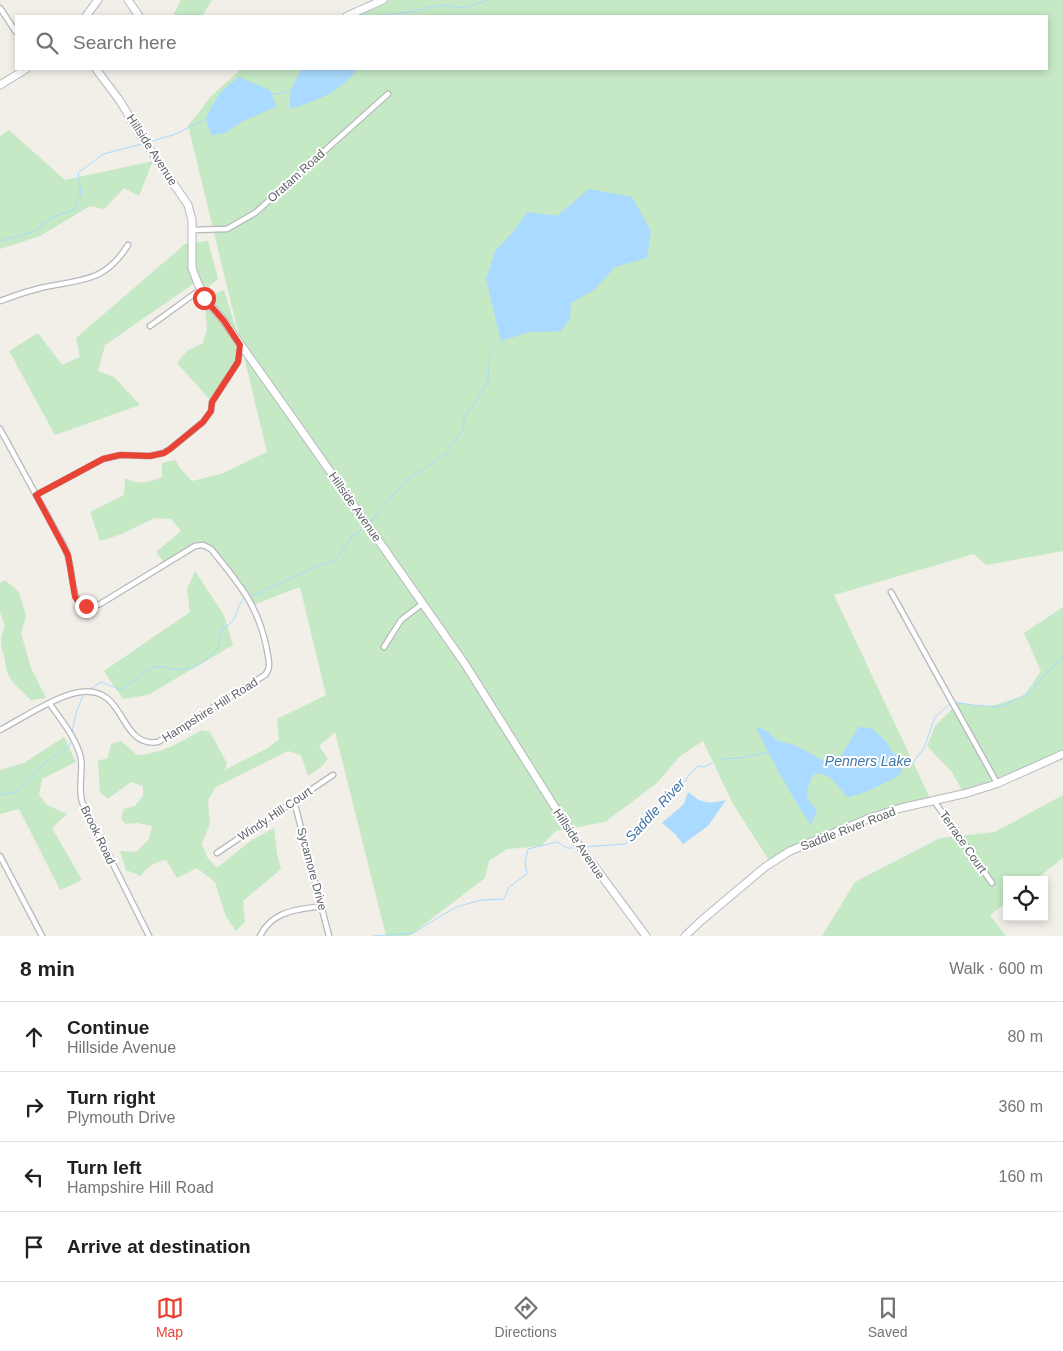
<!DOCTYPE html>
<html lang="en">
<head>
<meta charset="utf-8">
<style>
  body { margin:0; font-family:Helvetica,sans-serif; background:#f2f2f2; color:#202124 }
  .controls { position:absolute; right:15px; bottom:15px; display:grid; overflow:hidden; border-radius:0px; box-shadow:0 2px 8px #0003 }
  .controls button { width:45px; height:45px; display:grid; place-items:center; padding:0; border:0; border-bottom:1px solid #e0e0e0; background:#fff; color:#202124; font:25px sans-serif }
  .stop { position:absolute; width:15px; height:15px; margin:-11px; border:4px solid #ea4335; border-radius:50%; background:#fff }
  .stop.end { background:#ea4335; border-color:#fff; box-shadow:0 1px 5px #0008 }
  .list { margin:0; padding:0; list-style:none }
  h2 { display:flex; justify-content:space-between; align-items:center; height:65px; margin:0; padding:0 20px; font-size:21px }
  h2 small { font-size:16px; font-weight:400; color:#757577 }
  .list li { display:grid; grid-template-columns:32px 1fr auto; gap:15px; align-items:center; box-sizing:border-box; height:70px; padding:0 20px; border-top:1px solid #e0e0e0 }
  .list b { display:block; font-size:19px; white-space:nowrap }
  .list p { margin:0; font-size:16px; white-space:nowrap; color:#757577 }
  .list em { font-size:16px; font-style:normal; color:#757577 }
  .icon { flex:none; width:28px; height:28px; fill:none; stroke:currentColor; stroke-width:2; stroke-linecap:round; stroke-linejoin:round }
  .map { position:relative; flex:none; width:1063px; height:936px; overflow:hidden }
  .search { position:absolute; background:#fff; box-shadow:0 2px 8px #0003; left:15px; right:15px; top:15px; height:55px; display:flex; align-items:center; gap:12px; box-sizing:border-box; padding:0 18px; border-radius:0px; color:#757577; font-size:19px }
  .sheet { height:345px; background:#fff }
  nav { display:flex; justify-content:space-around; align-items:center; box-sizing:border-box; height:70px; border-top:1px solid #e0e0e0; background:#fff; font-size:14px; color:#757577 }
  nav a { display:grid; justify-items:center; gap:2px }
  nav .on { color:#ea4335 }
  .map>svg:first-child { display:block }
</style>
</head>
<body>
<div class="map">
<svg width="1063" height="936" viewBox="0 0 1063 936">
  <rect width="100%" height="100%" fill="#f1efe8"/>
  <g fill="#c5e8c5">
    <polygon points="181,0 212,0 202,16 173,16"/>
    <path d="M 373,0 L 1063,0 L 1063,551 L 986,565 L 974,554 L 834,595 L 930,798 L 887,809 L 837,828 L 819,835 L 770,862 L 733,804 L 703,741 L 679,757 L 656,784 L 605,822 L 556,831 L 541,846 L 507,849 L 489,861 L 485,878 L 409,936 L 386,936 L 335,732 L 319,746 L 328,759 L 321,767 L 308,776 L 301,755 L 288,751 L 216,787 L 208,800 L 210,824 L 202,843 L 207,857 L 217,868 L 249,842 L 274,828 L 277,854 L 281,869 L 243,901 L 245,922 L 236,931 L 226,917 L 215,882 L 197,868 L 177,878 L 166,860 C 154,863 148,865 141,876 L 126,870 L 120,851 L 136,852 L 149,839 L 152,826 L 137,823 L 126,824 L 121,819 L 124,809 L 135,806 L 143,796 L 143,786 L 131,782 L 108,799 L 100,792 L 98,760 L 107,759 L 111,744 L 121,741 L 137,755 C 162,754 180,742 202,730 L 210,732 L 227,763 L 225,770 L 268,748 L 279,739 L 277,719 L 326,695 L 300,587 L 253,605 L 211,549 L 203,545 L 195,546 L 165,564 L 156,552 L 181,531 L 171,519 L 155,518 L 119,535 L 100,541 L 90,512 L 124,495 L 125,478 C 138,485 149,483 162,477 L 162,463 L 175,460 L 181,469 L 192,481 L 221,474 L 267,452 L 188,125 L 198,114 L 210,97 L 241,69 L 1047,69 L 1047,16 L 339,16 Z"/>
    <polygon points="9,130 65,180 153,161 139,196 124,188 104,209 90,206 40,236 0,249 0,136"/>
    <polygon points="208,241 218,279 207,288 196,282 105,345 98,371 114,377 140,405 55,435 9,351 38,333 62,365 80,357 76,338 185,244"/>
    <polygon points="224,290 241,345 238,362 212,402 177,363 187,351 203,343 207,328 204,298"/>
    <polygon points="195,571 224,615 233,645 148,695 123,699 104,671 190,612 187,589"/>
    <path d="M 5,580 L 19,592 L 26,616 L 21,633 L 31,668 L 46,698 L 31,700 C 23,692 11,683 7,672 C 5,667 6,661 4,656 C 0,642 0,639 5,625 L 0,612 L 0,583 Z"/>
    <polygon points="1063,607 1063,757 964,794 952,772 927,746 935,726 958,703 988,707 1024,696 1041,671 1024,633"/>
    <polygon points="64,737 76,762 42,779 39,795 47,805 67,814 52,828 82,880 60,890 19,809 0,814 0,770 24,763"/>
    <polygon points="1063,795 1063,858 1035,880 1007,880 1007,902 990,915 1006,936 822,936 855,882 940,838 995,832"/>
  </g>
  <g fill="#aadaff">
    <path d="M 302,69 L 357,69 C 339,93 318,100 290,109 C 288,95 294,80 302,69 Z"/>
    <path d="M 239,77 L 270,90 L 276,107 L 243,121 L 225,133 L 211,135 L 206,119 C 215,98 221,90 239,77 Z"/>
    <polygon points="589,189 632,197 651,231 647,258 615,267 594,290 571,303 570,319 561,331 529,332 501,341 486,279 495,251 513,232 527,212 557,216"/>
    <path d="M 759,727 L 768,732 L 776,740 L 797,746 L 827,763 L 837,762 L 859,727 L 871,728 L 887,742 L 891,751 L 902,759 C 903,764 904,769 900,774 C 892,781 858,796 847,797 C 837,786 829,769 813,775 C 806,791 803,797 817,810 L 811,825 C 790,795 773,761 756,728 Z"/>
    <path d="M 688,792 C 702,804 708,804 726,800 L 708,826 L 683,844 L 675,834 L 662,823 L 684,804 Z"/>
  </g>
  <g fill="none" stroke-linecap="round" stroke-linejoin="round">
    <g stroke="#aadaff" stroke-width="1">
      <polyline points="377,16 410,12 441,5 465,8 488,0"/>
      <polyline points="271,95 292,91"/>
      <polyline points="148,142 173,135 207,119"/>
      <polyline points="0,241 33,232 53,217 75,209 81,194 78,173 103,154 142,144"/>
      <polyline points="371,522 405,481 446,454 463,429 464,419 488,382 490,353 501,341"/>
      <polyline points="252,596 324,563 332,563 339,556 352,536 365,528"/>
      <path d="M 92,688 L 101,682 L 121,690 C 130,684 150,666 160,666 C 164,666 168,669 171,669 C 188,672 209,662 218,647 C 221,642 219,635 221,629 C 239,621 234,612 243,599"/>
      <polyline points="954,702 972,705 1000,707 1031,692 1046,673 1063,658"/>
      <polyline points="72,732 76,713 83,695"/>
      <polyline points="722,759 741,758 769,752"/>
      <polyline points="903,763 911,765 924,748 935,717 951,703"/>
      <polyline points="0,795 15,792 28,782 44,764 69,746 72,741"/>
      <polyline points="583,847 625,844 686,780 691,772 699,766 704,767 712,763"/>
      <polyline points="373,936 413,933 456,907 481,900 504,899 509,887 527,874 525,863 528,849 557,842 567,848 577,848"/>
    </g>
    <defs>
      <g id="street">
        <polyline points="0,8 16,32"/>
        <polyline points="192,230 227,229 255,213 388,94"/>
        <path d="M 0,301 C 14,296 27,291 41,288 C 79,279 104,284 128,245"/>
        <polyline points="150,326 201,289"/>
        <path d="M 0,429 L 64,546 C 67,553 69,559 70,566 C 74,582 71,616 100,604 L 195,546 L 203,545 L 211,549 C 239,584 258,604 267,650 C 268,659 272,667 265,675 L 158,742 C 118,748 127,686 81,692 C 59,694 21,719 0,730"/>
        <polyline points="36,495 103,459 121,455 150,456 163,453 170,449 203,422 211,411 212,402 238,362 241,345"/>
        <polyline points="891,592 997,783"/>
        <polyline points="384,647 401,620 422,604"/>
        <path d="M 50,704 C 61,720 77,739 81,759 C 83,773 78,786 82,802 L 149,936"/>
        <polyline points="294,801 329,936"/>
        <polyline points="934,801 992,883"/>
        <polyline points="217,853 333,775"/>
        <polyline points="0,856 42,936"/>
        <path d="M 260,936 C 273,910 297,910 322,906"/>
      </g>
      <g id="secondary">
        <polyline points="128,0 139,16"/>
        <polyline points="86,16 98,0"/>
        <polyline points="347,16 383,0"/>
        <polyline points="96,69 120,101 141,136 188,205 192,220 192,268 198,284 205,296 204,298 224,321 299,427 465,664 578,844 646,936"/>
        <polyline points="0,85 26,69"/>
        <polyline points="685,936 702,920 765,867 790,851 870,818 901,808 967,793 996,784 1063,754"/>
      </g>
    </defs>
    <use href="#street" stroke="#b5b8bc" stroke-width="7"/>
    <use href="#secondary" stroke="#b6babf" stroke-width="9"/>
    <use href="#street" stroke="#fff" stroke-width="4.5"/>
    <use href="#secondary" stroke="#fff" stroke-width="7"/>
  </g>
  <g fill="none" stroke-linecap="round" stroke-linejoin="round">
    <polyline stroke="#ea4335" stroke-width="6" points="86,606 78,601 75,597 68,555 36,495 103,459 120,455 150,456 164,453 170,449 203,422 211,411 212,402 238,362 240,345 224,321 204,298"/>
  </g>
  <g text-anchor="middle" dominant-baseline="central" stroke-width="4" stroke-linejoin="round" paint-order="stroke">
    <g font-size="12" fill="#5f6368" stroke="#fff">
      <text transform="translate(152 150) rotate(57)">Hillside Avenue</text>
      <text transform="translate(296 176) rotate(-42)">Oratam Road</text>
      <text transform="translate(355 507) rotate(55)">Hillside Avenue</text>
      <text transform="translate(210 710) rotate(-32)">Hampshire Hill Road</text>
      <text transform="translate(275 814) rotate(-34)">Windy Hill Court</text>
      <text transform="translate(848 829) rotate(-21)">Saddle River Road</text>
      <text transform="translate(98 835) rotate(64)">Brook Road</text>
      <text transform="translate(963 842) rotate(55)">Terrace Court</text>
      <text transform="translate(579 844) rotate(56)">Hillside Avenue</text>
      <text transform="translate(312 869) rotate(75)">Sycamore Drive</text>
    </g>
    <g font-size="14" font-style="italic" fill="#4174aa" stroke="#fff">
      <text x="868" y="761">Penners Lake</text>
      <text transform="translate(655 810) rotate(-47)">Saddle River</text>
    </g>
  </g>
</svg>
<div class="controls">
<button><svg class="icon" aria-label="locate" viewBox="0 0 24 24"><circle cx="12" cy="12" r="6"/><path d="M12 2v4M12 18v4M2 12h4M18 12h4"/></svg></button>
</div>
<div class="stop" style="left:204px;top:298px"></div>
<div class="stop end" style="left:86px;top:606px"></div>
<div class="search"><svg class="icon" aria-label="search" viewBox="0 0 24 24"><circle cx="10" cy="10" r="6"/><path d="M15 15l6 6"/></svg>Search here</div>
</div>
<section class="sheet">
<h2>8 min<small>Walk · 600 m</small></h2>
<ul class="list">
<li><svg class="icon" aria-label="ahead" viewBox="0 0 24 24"><path d="M12 20V5M6 11l6-6 6 6"/></svg><div><b>Continue</b><p>Hillside Avenue</p></div><em>80 m</em></li>
<li><svg class="icon" aria-label="right" viewBox="0 0 24 24"><path d="M7 20v-9h11M14 6l5 5-5 5"/></svg><div><b>Turn right</b><p>Plymouth Drive</p></div><em>360 m</em></li>
<li><svg class="icon" aria-label="left" viewBox="0 0 24 24"><path d="M17 20v-9H6M10 6l-5 5 5 5"/></svg><div><b>Turn left</b><p>Hampshire Hill Road</p></div><em>160 m</em></li>
<li><svg class="icon" aria-label="arrive" viewBox="0 0 24 24"><path d="M6 21V4h12l-3 4 3 4H6"/></svg><div><b>Arrive at destination</b></div></li>
</ul>
</section>
<nav>
<a class="on"><svg class="icon" aria-label="map" viewBox="0 0 24 24"><path d="M3 6l6-2 6 2 6-2v14l-6 2-6-2-6 2zM9 4v14M15 6v14"/></svg>Map</a>
<a><svg class="icon" aria-label="directions" viewBox="0 0 24 24"><path d="M12 3l9 9-9 9-9-9zM9 14v-3h6M13 9l2 2-2 2"/></svg>Directions</a>
<a><svg class="icon" aria-label="saved" viewBox="0 0 24 24"><path d="M7 4h10v16l-5-4-5 4z"/></svg>Saved</a>
</nav>
</body>
</html>
